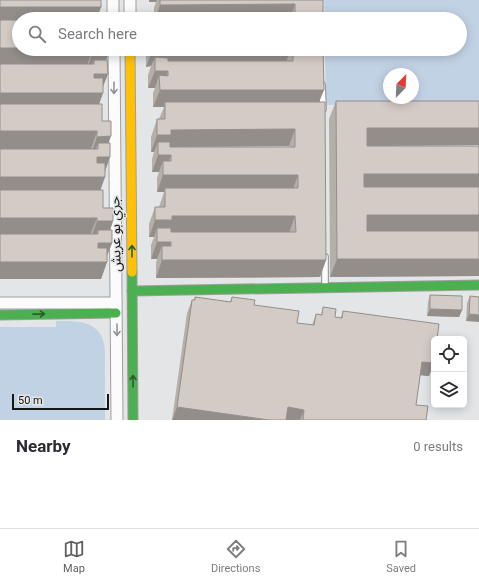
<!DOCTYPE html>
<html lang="en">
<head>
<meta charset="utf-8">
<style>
  body { margin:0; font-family:Roboto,"Noto Sans Arabic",sans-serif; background:#f2f2f3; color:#2b2b33 }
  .controls { position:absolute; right:12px; bottom:12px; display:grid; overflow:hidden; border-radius:6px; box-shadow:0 2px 10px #0003 }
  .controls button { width:36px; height:36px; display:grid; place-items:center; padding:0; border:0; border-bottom:1px solid #e1e1e2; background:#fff; color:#2b2b33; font:20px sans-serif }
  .compass { position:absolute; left:383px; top:68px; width:36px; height:36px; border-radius:50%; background:#fff; box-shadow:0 2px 10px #0003; rotate:24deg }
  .scale { position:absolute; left:12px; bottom:10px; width:97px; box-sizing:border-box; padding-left:4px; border:2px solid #161717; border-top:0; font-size:11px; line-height:14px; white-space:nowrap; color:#161717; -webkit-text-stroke:3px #e3e5e7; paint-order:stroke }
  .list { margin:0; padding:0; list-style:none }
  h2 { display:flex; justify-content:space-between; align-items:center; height:52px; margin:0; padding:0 16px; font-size:17px }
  h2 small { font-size:13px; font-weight:400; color:#7c7c81 }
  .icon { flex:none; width:22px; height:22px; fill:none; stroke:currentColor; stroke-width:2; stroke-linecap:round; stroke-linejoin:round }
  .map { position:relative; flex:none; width:479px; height:420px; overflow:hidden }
  .search { position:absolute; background:#fff; box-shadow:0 2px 10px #0003; left:12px; right:12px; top:12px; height:44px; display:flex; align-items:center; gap:10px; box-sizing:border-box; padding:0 14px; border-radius:22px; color:#7c7c81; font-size:15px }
  .sheet { height:108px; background:#fff }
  nav { display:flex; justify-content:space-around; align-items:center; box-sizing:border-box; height:56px; border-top:1px solid #e1e1e2; background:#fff; font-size:11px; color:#7c7c81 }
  nav a { display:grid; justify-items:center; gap:2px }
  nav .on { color:#5e5f5f }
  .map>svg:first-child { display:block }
</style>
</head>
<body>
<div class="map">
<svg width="479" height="420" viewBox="0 0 479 420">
  <rect width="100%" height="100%" fill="#e4e5e6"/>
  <g fill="#c2d2e5" fill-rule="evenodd">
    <path d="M 324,0 L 479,0 L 479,105 L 326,105 L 325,49 L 460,49 L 460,19 L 325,19 ZM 389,74 L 413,74 L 413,98 L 389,98 Z"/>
    <path d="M 56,321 C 79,321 103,320 105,351 L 105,420 L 0,420 L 0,327 L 56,327 Z"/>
  </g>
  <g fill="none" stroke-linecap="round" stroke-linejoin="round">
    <defs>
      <g id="lane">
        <polyline points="322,85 323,109"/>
        <polyline points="325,257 325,287"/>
      </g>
      <g id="street">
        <polyline points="113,0 113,19"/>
        <polyline points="130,0 130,19"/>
        <polyline points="114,49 117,420"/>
        <polyline points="0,303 116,303"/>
      </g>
      <g id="fast">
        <polyline points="132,272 133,420"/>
        <polyline points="132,291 479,285"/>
        <polyline points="0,315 116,313"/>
      </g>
      <polyline id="slow" points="130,49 132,272"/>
    </defs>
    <use href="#lane" stroke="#9e9e9f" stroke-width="8"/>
    <use href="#street" stroke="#9e9e9f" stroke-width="13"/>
    <use href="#fast" stroke="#9e9e9f" stroke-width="11"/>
    <use href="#slow" stroke="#9e9e9f" stroke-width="11"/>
    <use href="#lane" stroke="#fbfbfb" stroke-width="5.5"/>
    <use href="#street" stroke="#fbfbfb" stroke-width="11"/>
    <use href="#fast" stroke="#4caf50" stroke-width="9"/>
    <use href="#slow" stroke="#ffc107" stroke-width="9"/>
  </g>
  <g fill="#b5afaa" fill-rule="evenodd">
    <polygon points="0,0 101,0 101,7 97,19 19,19 19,49 109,49 109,52 106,60 107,60 108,74 103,87 103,93 99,104 102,104 102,121 111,121 111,136 108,143 110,143 110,157 105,171 105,177 100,190 103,190 103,208 113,208 113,221 110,230 112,230 112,243 107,256 107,262 101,279 0,279 0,149 91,149 0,148"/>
    <polygon points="149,0 323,0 323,19 154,19 154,8 156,2 149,2"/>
    <path d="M 148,49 L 323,49 L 319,102 L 326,260 L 320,277 L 156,278 L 156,263 L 157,259 L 151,259 L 151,245 L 154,237 L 149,237 L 149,224 L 155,207 L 159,207 L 164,192 L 157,192 L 157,178 L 159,172 L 152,172 L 152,159 L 154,152 L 151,152 L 151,137 L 157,119 L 159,119 L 164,107 L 153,107 L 153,93 L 155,88 L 148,88 L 148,75 L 151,66 L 146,67 L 146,53 ZM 289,146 L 289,147 L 170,147 Z"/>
    <polygon points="336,101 479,101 479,145 367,146 479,146 479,276 330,277 329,119"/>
    <polygon points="430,295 462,310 459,317 427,316 428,302"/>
    <polygon points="470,296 479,297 466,321 467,303"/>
    <polygon points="195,297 230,302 232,297 254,305 297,323 312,325 316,314 321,315 323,307 335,317 341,317 343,311 434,363 429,376 420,375 416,405 426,420 172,420 187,313 192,300 194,300"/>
  </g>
  <g fill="#948e8b">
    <polygon points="149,0 157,0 156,2 149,2"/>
    <polygon points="295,4 290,19 163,17 162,19 155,19 160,5"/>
    <polygon points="0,7 101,7 97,19 19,19 19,25 0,25"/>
    <polygon points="0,48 19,48 19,49 93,49 87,65 0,66"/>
    <polygon points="153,49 291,49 286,62 155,66 155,57 151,66 146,67"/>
    <polygon points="93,52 109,52 103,69 94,60 90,69 87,69"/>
    <polygon points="155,71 168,71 162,88 159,75 155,88 148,88"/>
    <polygon points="94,74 108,74 101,91 88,91"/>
    <polygon points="160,90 324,90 317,107 165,102 164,107 153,107"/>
    <polygon points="0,93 103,93 97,110 0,110"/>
    <polygon points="367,128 479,128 479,145 360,146"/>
    <polygon points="295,129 289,146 166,147 158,142 154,152 151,152 157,135 171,130"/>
    <polygon points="0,131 97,131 91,149 0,149"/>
    <polygon points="111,136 104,154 98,143 94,154 91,154 97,137"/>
    <polygon points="158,155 171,155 165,172 163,161 159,172 152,172"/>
    <polygon points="97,157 110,157 104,174 90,174"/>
    <polygon points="364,174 479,174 479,191 358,191"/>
    <polygon points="163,175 298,175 292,192 165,188 164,192 157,192"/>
    <polygon points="0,177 105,177 99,194 0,194"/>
    <polygon points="367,215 479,215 479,232 361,232"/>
    <polygon points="172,216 295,216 289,233 157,237 157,228 154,237 149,237 155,220"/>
    <polygon points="0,218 97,218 90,235 0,235"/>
    <polygon points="97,221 113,221 107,239 98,230 94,239 91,239"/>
    <polygon points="157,242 171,242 165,259 162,246 157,259 151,259"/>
    <polygon points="98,243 112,243 105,261 92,260"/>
    <polygon points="337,259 479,259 479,276 330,277"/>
    <polygon points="162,260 326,260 320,277 156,278"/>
    <polygon points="0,262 107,262 101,279 0,279"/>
    <polygon points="430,309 462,310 459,317 427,316"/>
    <polygon points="469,314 479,315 479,322 466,321"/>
    <polygon points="422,362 434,363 429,376 417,375"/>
    <polygon points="177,407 269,420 172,420"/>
    <polygon points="288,407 304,410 300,420 283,420"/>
  </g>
  <g fill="#d3cbc6" stroke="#948e8b">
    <rect x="0" y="0" width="101" height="7"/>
    <polygon points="160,0 323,0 323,19 163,19 163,17 295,17 295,4 160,5"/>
    <rect x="0" y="20" width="19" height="28"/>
    <rect x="93" y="49" width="16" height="3"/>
    <polygon points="293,49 323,49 324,90 160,90 159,75 168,76 168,71 155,71 155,57 168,58 168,61 293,61"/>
    <polygon points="94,60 107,60 108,74 94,74 94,78 103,78 103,93 0,93 0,64 94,64"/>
    <polygon points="336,101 479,101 479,128 367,128 367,146 479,146 479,174 364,174 364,187 479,187 479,215 367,215 367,231 479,231 479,259 337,259"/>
    <polygon points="165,102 325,102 326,260 162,260 162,246 171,246 171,242 157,242 157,228 171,228 171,232 296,232 295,216 172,216 172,220 155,220 155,207 165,207 165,188 298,188 298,175 163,175 163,161 171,161 171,155 158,155 158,142 170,142 170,147 295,147 295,129 171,130 171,135 157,135 157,119 165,119"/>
    <polygon points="0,104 102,104 102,121 111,121 111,136 97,137 97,131 0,131"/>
    <polygon points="98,143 110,143 110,157 97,157 97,163 105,163 105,177 0,177 0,149 98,149"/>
    <polygon points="0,190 103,190 103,208 113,208 113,221 97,221 97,218 0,218"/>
    <polygon points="98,230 112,230 112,243 98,243 98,248 107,248 107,262 0,262 0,234 98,234"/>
    <polygon points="430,295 462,296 462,310 430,309"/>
    <polygon points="470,296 479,297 479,315 469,314"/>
    <polygon points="195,297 231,302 232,297 255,300 254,305 299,311 297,323 314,325 316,314 322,315 323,307 336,309 335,317 342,318 343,311 439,324 437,339 434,339 434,363 422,362 416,405 428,406 426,420 303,420 304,410 288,407 286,420 269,420 177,407 192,300 195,300"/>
  </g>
  <defs><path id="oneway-shaft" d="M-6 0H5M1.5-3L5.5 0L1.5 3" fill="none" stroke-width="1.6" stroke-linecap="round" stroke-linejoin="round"/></defs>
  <g stroke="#949494">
    <use href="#oneway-shaft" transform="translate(114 88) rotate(90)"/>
    <use href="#oneway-shaft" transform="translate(117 330) rotate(90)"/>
  </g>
  <g stroke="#2e5b31">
    <use href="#oneway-shaft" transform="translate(132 251) rotate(-90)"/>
    <use href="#oneway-shaft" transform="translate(39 314) rotate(-1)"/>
    <use href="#oneway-shaft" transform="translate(133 381) rotate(-90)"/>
  </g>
  <g text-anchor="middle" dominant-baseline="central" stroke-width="3" stroke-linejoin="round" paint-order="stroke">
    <g font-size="14" fill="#161717" stroke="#e3e5e7">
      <text transform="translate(115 234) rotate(-91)">جري بو عريش</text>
    </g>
  </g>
</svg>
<div class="controls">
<button><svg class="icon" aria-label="locate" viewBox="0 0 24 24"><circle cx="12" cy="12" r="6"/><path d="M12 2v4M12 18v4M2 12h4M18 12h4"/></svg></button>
<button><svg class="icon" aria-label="layers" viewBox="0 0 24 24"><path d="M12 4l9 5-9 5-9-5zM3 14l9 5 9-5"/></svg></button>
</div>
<svg class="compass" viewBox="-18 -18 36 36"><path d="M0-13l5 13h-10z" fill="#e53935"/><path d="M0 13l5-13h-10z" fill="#7c7c81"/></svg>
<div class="scale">50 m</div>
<div class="search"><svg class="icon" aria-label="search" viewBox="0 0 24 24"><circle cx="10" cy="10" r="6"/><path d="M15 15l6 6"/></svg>Search here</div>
</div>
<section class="sheet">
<h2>Nearby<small>0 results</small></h2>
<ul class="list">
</ul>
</section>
<nav>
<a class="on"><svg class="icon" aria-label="map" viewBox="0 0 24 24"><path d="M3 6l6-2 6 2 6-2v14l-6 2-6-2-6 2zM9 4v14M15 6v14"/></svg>Map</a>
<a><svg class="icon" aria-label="directions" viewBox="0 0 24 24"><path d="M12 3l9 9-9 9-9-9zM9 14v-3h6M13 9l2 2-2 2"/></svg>Directions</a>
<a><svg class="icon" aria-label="saved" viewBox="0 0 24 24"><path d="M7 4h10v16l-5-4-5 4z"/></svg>Saved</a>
</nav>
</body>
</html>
